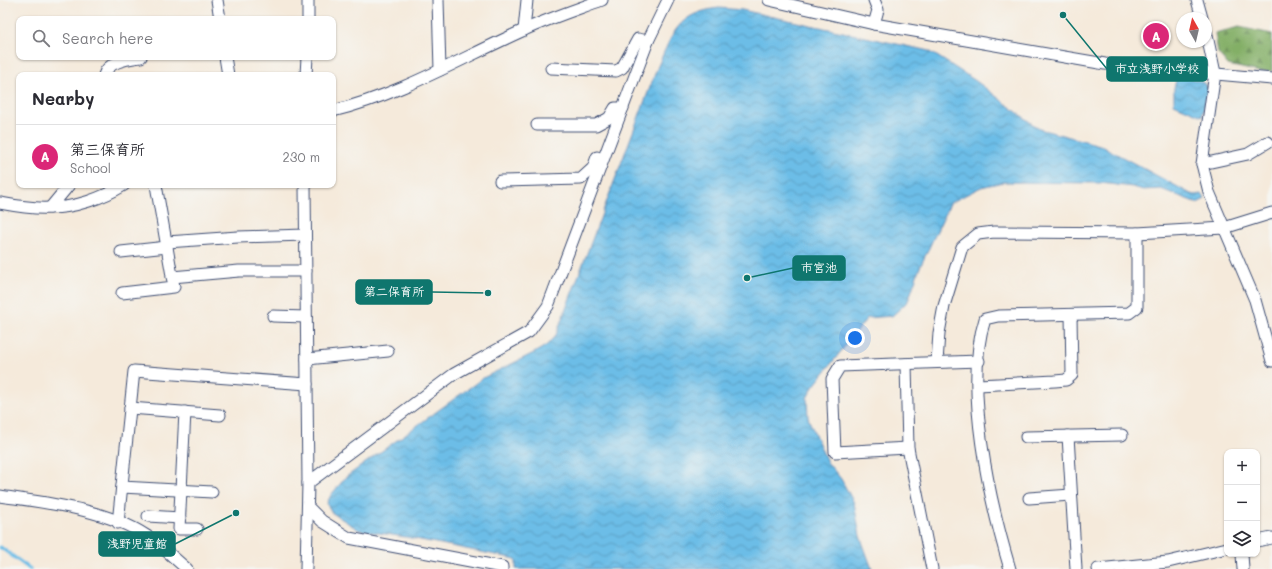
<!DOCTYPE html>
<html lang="en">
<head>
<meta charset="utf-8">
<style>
  body { margin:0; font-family:Mali,"Klee One",sans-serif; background:#f7f7f7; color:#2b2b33 }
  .controls { position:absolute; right:12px; bottom:12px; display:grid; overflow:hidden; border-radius:8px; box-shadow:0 1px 3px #0004 }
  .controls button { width:36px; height:36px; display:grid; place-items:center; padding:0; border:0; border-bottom:1px solid #e1e1e2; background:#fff; color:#2b2b33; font:20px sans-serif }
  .compass { position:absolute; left:1176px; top:12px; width:36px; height:36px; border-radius:50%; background:#fff; box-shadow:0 1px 3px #0004; rotate:352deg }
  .you { position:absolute; left:855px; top:338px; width:14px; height:14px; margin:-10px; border:3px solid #fff; border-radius:50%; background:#1a73e8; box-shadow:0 0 0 6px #1a73e833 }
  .badge { display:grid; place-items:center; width:26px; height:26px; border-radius:50%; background:#db2777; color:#fff; font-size:13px; font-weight:700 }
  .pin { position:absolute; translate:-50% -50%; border:2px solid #fff; box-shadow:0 1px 4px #0006 }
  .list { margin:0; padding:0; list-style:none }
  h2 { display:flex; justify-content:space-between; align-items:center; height:52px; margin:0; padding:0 16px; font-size:17px }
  h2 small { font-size:13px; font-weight:400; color:#7c7c81 }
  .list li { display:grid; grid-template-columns:26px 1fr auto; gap:12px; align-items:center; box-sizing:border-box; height:64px; padding:0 16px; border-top:1px solid #e1e1e2 }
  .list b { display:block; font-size:15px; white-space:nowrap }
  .list p { margin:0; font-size:13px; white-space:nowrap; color:#7c7c81 }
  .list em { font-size:13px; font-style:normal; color:#7c7c81 }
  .icon { flex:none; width:22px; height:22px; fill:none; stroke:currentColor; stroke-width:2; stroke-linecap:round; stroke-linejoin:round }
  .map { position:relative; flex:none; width:1272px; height:569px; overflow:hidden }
  .search { position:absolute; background:#fff; box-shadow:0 1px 3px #0004; left:16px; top:16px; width:320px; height:44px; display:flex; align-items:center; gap:10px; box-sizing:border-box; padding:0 14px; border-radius:8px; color:#7c7c81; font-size:15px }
  .panel { position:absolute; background:#fff; box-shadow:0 1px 3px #0004; left:16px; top:72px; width:320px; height:116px; border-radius:8px }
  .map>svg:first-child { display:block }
</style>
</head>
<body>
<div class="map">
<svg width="1272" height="569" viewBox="0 0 1272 569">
  <defs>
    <pattern id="forest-firs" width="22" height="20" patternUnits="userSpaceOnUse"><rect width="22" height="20" fill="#83af66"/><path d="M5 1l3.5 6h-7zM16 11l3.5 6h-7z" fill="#6a8f57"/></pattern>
    <pattern id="water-waves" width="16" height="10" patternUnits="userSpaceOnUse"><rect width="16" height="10" fill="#6cbde7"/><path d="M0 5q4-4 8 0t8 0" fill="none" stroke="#589abe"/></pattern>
  </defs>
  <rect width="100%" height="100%" fill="#f6f6f2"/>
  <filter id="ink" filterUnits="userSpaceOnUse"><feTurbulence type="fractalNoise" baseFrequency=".025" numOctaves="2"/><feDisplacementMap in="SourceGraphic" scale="8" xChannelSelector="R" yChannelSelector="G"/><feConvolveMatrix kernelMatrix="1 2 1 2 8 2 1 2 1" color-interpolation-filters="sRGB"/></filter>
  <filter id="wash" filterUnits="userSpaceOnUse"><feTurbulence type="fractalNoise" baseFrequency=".012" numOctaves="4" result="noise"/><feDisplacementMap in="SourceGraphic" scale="16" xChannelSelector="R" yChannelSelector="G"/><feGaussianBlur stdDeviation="0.9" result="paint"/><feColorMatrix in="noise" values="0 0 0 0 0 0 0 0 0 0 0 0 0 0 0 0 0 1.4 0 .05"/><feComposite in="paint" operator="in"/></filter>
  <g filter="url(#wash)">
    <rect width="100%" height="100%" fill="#f5eadb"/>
    <polygon fill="url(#forest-firs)" stroke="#4f6f62" points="1239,27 1272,34 1272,71 1260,72 1228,65 1218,53 1215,33"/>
    <g fill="url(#water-waves)" stroke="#4476a2">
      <path d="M 719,8 L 742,10 L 929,51 L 976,81 L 1039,129 L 1100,145 L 1189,193 L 1195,195 L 1202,194 L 1205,199 L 1197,203 L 1161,189 L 1140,190 L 1133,187 L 1101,183 L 1003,182 L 981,187 L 950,203 L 920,267 L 908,301 L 892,316 L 867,318 L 813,387 L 807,398 L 808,418 L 827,462 L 841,479 L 854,503 L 860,536 L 872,569 L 516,569 L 516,559 L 406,537 L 359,530 L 331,512 L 327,503 L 331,495 L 346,477 L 483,378 L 536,352 L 547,345 L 556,335 L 658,66 C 673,32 678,13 719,8 Z"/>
      <path d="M 1177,77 C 1187,79 1203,78 1208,88 L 1202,116 L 1174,104 L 1174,88 Z"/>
    </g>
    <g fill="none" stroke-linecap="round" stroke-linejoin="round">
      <polyline stroke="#6cbde7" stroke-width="3.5" points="0,547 30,569"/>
    </g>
  </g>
  <g filter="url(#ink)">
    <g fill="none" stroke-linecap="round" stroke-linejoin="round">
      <defs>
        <g id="minor">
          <polyline points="217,0 220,19"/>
          <polyline points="438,0 440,70"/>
          <polyline points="769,0 874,24 1105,64 1272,79"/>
          <polyline points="874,0 878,10 874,24"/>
          <polyline points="1197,0 1202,18"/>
          <polyline points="308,19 308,0"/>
          <polyline points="524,30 527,0"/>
          <polyline points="1206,31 1215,73 1202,164 1209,192 1255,300 1272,361"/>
          <polyline points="225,57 228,75"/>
          <polyline points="551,68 616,71 622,68 638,39 648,41"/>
          <path d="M 104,75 C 108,61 128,59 141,57"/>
          <polyline points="306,75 307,57"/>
          <path d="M 333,111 C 399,95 460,59 522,31 C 547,19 575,10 602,0"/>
          <polyline points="537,125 596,125 609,118 615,108 623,108"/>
          <polyline points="1202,164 1248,154 1268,142"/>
          <polyline points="500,181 581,179 593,168 597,157"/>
          <polyline points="305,185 308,483 306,569"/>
          <path d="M 0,203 C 16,206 34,209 50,208 C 74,208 103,198 124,185"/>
          <polyline points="50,208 69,185"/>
          <polyline points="167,242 238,237 305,235"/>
          <polyline points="121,252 167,247"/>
          <polyline points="172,277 239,271 306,271"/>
          <polyline points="122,293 174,287 156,185"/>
          <polyline points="273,316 306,317"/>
          <polyline points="307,359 388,351"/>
          <polyline points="937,362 939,333 944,306 962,247 978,234 994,232 1137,233 1224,228 1272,213"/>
          <polyline points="906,364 908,448 932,569"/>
          <polyline points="978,385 1055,381 1066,380 1072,375 1071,315"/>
          <polyline points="130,408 220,415"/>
          <polyline points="185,412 179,529 197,529"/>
          <polyline points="1068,436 1076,569"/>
          <polyline points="1026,437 1122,435"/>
          <polyline points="908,448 835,452 832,379 840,366 979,361"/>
          <polyline points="308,483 454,374 529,332 548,306 648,41 668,0"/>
          <polyline points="122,487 212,492"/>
          <path d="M 0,496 C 47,503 106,509 147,536 C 161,545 174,558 187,569"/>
          <polyline points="1029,498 1071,495"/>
          <polyline points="308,507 322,521 349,538 502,567 502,569"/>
          <polyline points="148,516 180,518"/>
          <polyline points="118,523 134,371 307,384"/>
          <polyline points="1257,541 1272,538"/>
          <polyline points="1242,554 1243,569"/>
          <path d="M 1010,569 C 990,502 963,386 985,319 L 998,316 L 1129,313 L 1137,307 L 1137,233"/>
          <polyline points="1098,569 1168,562 1227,548"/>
        </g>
      </defs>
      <use href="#minor" stroke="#3c4b71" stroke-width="13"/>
      <use href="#minor" stroke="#fff" stroke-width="11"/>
    </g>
  </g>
  <path fill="none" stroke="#0f766e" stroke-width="1.5" d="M1063 15L1107 69M747 278L793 268M488 293L432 292M236 513L175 544"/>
  <g fill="#0f766e" stroke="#f6f6f2" stroke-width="1.5">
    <circle cx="1063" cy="15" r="4"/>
    <circle cx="747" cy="278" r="4"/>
    <circle cx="488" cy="293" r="4"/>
    <circle cx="236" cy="513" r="4"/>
  </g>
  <g fill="#0f766e" stroke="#0f766e" stroke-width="1.5">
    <rect x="1107" y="57" width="100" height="24" rx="4"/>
    <rect x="793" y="256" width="52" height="24" rx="4"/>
    <rect x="356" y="280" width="76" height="24" rx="4"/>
    <rect x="99" y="532" width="76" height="24" rx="4"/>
  </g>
  <g font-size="12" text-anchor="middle" font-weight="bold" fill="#fff">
    <text x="1157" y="73">市立浅野小学校</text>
    <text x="819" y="272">市宮池</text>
    <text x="394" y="296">第二保育所</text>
    <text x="137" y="548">浅野児童館</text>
  </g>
</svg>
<div class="controls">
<button>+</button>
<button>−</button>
<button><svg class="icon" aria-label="layers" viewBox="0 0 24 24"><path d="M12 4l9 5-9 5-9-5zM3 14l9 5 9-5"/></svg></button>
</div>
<svg class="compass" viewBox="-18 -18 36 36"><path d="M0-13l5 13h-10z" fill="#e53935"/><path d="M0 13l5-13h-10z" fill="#7c7c81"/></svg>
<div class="you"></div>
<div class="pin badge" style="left:1156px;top:36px">A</div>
<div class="search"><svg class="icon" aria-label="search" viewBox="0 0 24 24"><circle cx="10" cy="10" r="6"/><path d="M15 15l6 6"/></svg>Search here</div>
<section class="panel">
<h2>Nearby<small></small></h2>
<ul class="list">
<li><span class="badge">A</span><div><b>第三保育所</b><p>School</p></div><em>230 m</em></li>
</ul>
</section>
</div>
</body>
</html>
